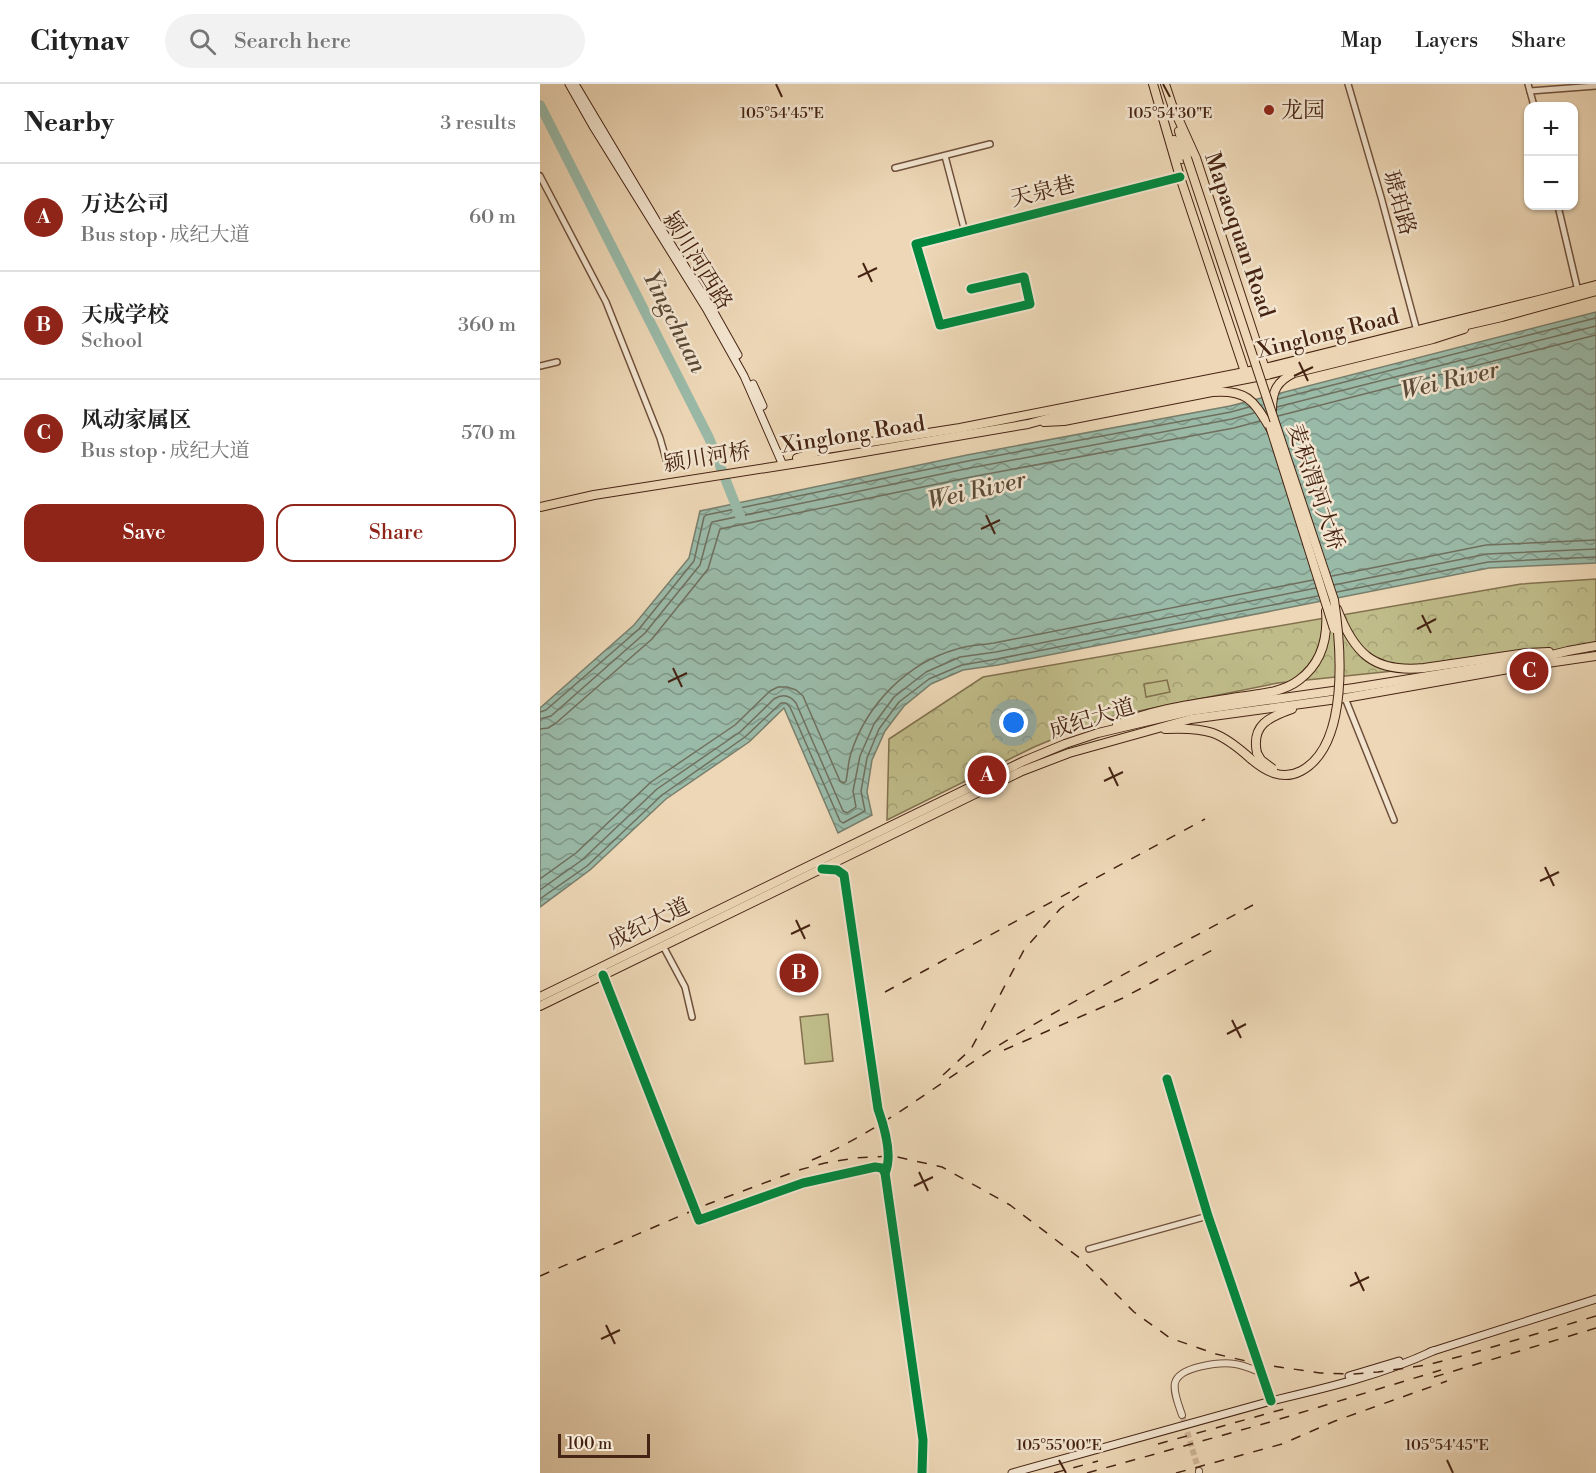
<!DOCTYPE html>
<html lang="en">
<head>
<meta charset="utf-8">
<style>
  body { margin:0; font-family:"Libre Bodoni","Noto Serif SC",serif; background:#f2f2f2; color:#222 }
  .controls { position:absolute; right:18px; top:18px; display:grid; overflow:hidden; border-radius:12px; box-shadow:0 2px 4px #0004 }
  .controls button { width:54px; height:54px; display:grid; place-items:center; padding:0; border:0; border-bottom:2px solid #e0e0e0; background:#fff; color:#222; font:30px sans-serif }
  .scale { position:absolute; left:18px; bottom:15px; width:92px; box-sizing:border-box; padding-left:6px; border:3px solid #462413; border-top:0; font-size:16px; line-height:21px; white-space:nowrap; color:#462413; -webkit-text-stroke:4px #f3e5d0; paint-order:stroke }
  .you { position:absolute; left:474px; top:639px; width:21px; height:21px; margin:-15px; border:4px solid #fff; border-radius:50%; background:#1a73e8; box-shadow:0 0 0 9px #1a73e833 }
  .badge { display:grid; place-items:center; width:39px; height:39px; border-radius:50%; background:#8f2418; color:#fff; font-size:20px; font-weight:700 }
  .pin { position:absolute; translate:-50% -50%; border:3px solid #fff; box-shadow:0 2px 6px #0006 }
  .list { margin:0; padding:0; list-style:none }
  h2 { display:flex; justify-content:space-between; align-items:center; height:78px; margin:0; padding:0 24px; font-size:26px }
  h2 small { font-size:20px; font-weight:400; color:#767676 }
  .list li { display:grid; grid-template-columns:39px 1fr auto; gap:18px; align-items:center; box-sizing:border-box; height:108px; padding:0 24px; border-top:2px solid #e0e0e0 }
  .list b { display:block; font-size:22px; white-space:nowrap }
  .list p { margin:0; font-size:20px; white-space:nowrap; color:#767676 }
  .list em { font-size:20px; font-style:normal; color:#767676 }
  .actions { display:flex; gap:12px; padding:18px 24px }
  .actions a { flex:1; padding:14px 0; border:2px solid #8f2418; border-radius:18px; text-align:center; font-size:21px; color:#8f2418 }
  .actions .main { background:#8f2418; color:#fff }
  .icon { flex:none; width:33px; height:33px; fill:none; stroke:currentColor; stroke-width:2; stroke-linecap:round; stroke-linejoin:round }
  .map { position:relative; flex:none; width:1056px; height:1389px; overflow:hidden }
  header { display:flex; align-items:center; gap:36px; box-sizing:border-box; height:84px; padding:0 30px; background:#fff; border-bottom:2px solid #e0e0e0 }
  header strong { font-size:28px }
  nav { display:flex; gap:33px; margin-inline-start:auto; font-size:21px }
  .search { width:420px; height:54px; background:#f2f2f2; display:flex; align-items:center; gap:15px; box-sizing:border-box; padding:0 21px; border-radius:33px; color:#767676; font-size:22px }
  main { display:flex }
  aside { flex:1; background:#fff }
  .map>svg:first-child { display:block }
</style>
</head>
<body>
<header>
<strong>Citynav</strong>
<div class="search"><svg class="icon" aria-label="search" viewBox="0 0 24 24"><circle cx="10" cy="10" r="6"/><path d="M15 15l6 6"/></svg>Search here</div>
<nav><a>Map</a><a>Layers</a><a>Share</a></nav>
</header>
<main>
<aside>
<h2>Nearby<small>3 results</small></h2>
<ul class="list">
<li><span class="badge">A</span><div><b>万达公司</b><p>Bus stop · 成纪大道</p></div><em>60 m</em></li>
<li><span class="badge">B</span><div><b>天成学校</b><p>School</p></div><em>360 m</em></li>
<li><span class="badge">C</span><div><b>风动家属区</b><p>Bus stop · 成纪大道</p></div><em>570 m</em></li>
</ul>
<div class="actions"><a class="main">Save</a><a>Share</a></div>
</aside>
<div class="map">
<svg width="1056" height="1389" viewBox="0 0 1056 1389">
  <defs>
    <pattern id="park-crowns" width="20" height="18" patternUnits="userSpaceOnUse" patternTransform="scale(1.5)"><rect width="20" height="18" fill="#bfbc89"/><path d="M2 6a3 3 0 1 1 6 0M12 15a3 3 0 1 1 6 0" fill="none" stroke="#a6a175"/></pattern>
    <pattern id="water-waves" width="16" height="10" patternUnits="userSpaceOnUse" patternTransform="scale(1.5)"><rect width="16" height="10" fill="#9abaa8"/><path d="M0 5q4-4 8 0t8 0" fill="none" stroke="#7f9788"/></pattern>
  </defs>
  <rect width="100%" height="100%" fill="#edd7b6"/>
  <filter id="stains"><feTurbulence type="fractalNoise" baseFrequency=".00333" numOctaves="4"/><feColorMatrix values="0 0 0 0 .2 0 0 0 0 .09 0 0 0 0 .02 0 0 0 .5 -.17"/></filter>
  <radialGradient id="worn" r=".72"><stop offset=".6" stop-color="#630" stop-opacity="0"/><stop offset="1" stop-color="#630" stop-opacity=".3"/></radialGradient>
  <polygon fill="url(#park-crowns)" stroke="#82704e" stroke-width="1.5" points="1056,495 1056,566 738,599 569,633 535,646 494,663 347,736 349,655 443,593 981,500"/>
  <g fill="#bfbc89" stroke="#82704e" stroke-width="1.5">
    <polygon points="627,596 630,608 606,613 604,600"/>
    <polygon points="288,930 293,977 265,980 260,933"/>
  </g>
  <polygon fill="url(#water-waves)" stroke="#787e6c" stroke-width="1.5" points="1056,228 1056,479 949,484 458,581 423,586 391,600 364,622 345,647 332,676 327,708 332,731 298,749 244,624 209,658 126,715 50,786 0,823 0,624 94,541 149,474 160,427 427,371 690,322"/>
  <g fill="none" stroke-linecap="round" stroke-linejoin="round">
    <g stroke="#706f5e" stroke-width="1.5">
      <polyline points="738,315 1056,234"/>
      <polyline points="737,323 1056,242"/>
      <polyline points="738,332 1056,251"/>
      <polyline points="792,492 946,461 1056,456"/>
      <polyline points="794,501 947,470 1056,465"/>
      <polyline points="797,508 948,478 1056,473"/>
      <polyline points="0,628 6,626 99,545 154,477 164,433 166,431 428,377 691,328 709,323"/>
      <polyline points="0,635 11,632 105,549 160,481 171,440 172,438 430,384 692,335 714,329"/>
      <polyline points="0,645 8,644 16,639 112,555 168,485 180,445 431,393 694,344 720,337"/>
      <path d="M 0,795 L 36,769 L 111,698 L 195,641 L 230,607 L 238,603 L 247,603 L 256,606 L 263,612 L 300,697 L 304,699 L 306,697 C 308,688 308,678 311,669 C 327,620 367,579 417,565 C 429,561 442,561 454,559 L 773,496"/>
      <path d="M 0,806 L 42,776 L 117,705 L 200,648 L 234,615 C 242,610 250,611 256,619 L 303,727 L 307,729 L 316,723 L 313,707 L 320,672 L 334,640 L 354,613 L 386,588 L 420,573 L 456,568 L 776,504"/>
      <polyline points="0,815 47,782 122,711 205,653 241,619 246,619 250,623 300,737 303,739 325,727 321,707 327,674 339,645 359,618 389,595 422,581 457,575 778,512"/>
    </g>
    <polyline stroke="#9abaa8" stroke-width="10" points="0,21 169,354 200,432"/>
    <polyline stroke="#ccb395" stroke-width="6" stroke-dasharray="6 3" stroke-linecap="butt" points="642,1331 659,1387"/>
    <defs>
      <g id="minor">
        <polyline points="808,0 841,113 877,247"/>
        <polyline points="988,0 994,22"/>
        <polyline points="990,7 1056,2"/>
        <polyline points="405,72 425,148"/>
        <polyline points="355,84 450,60"/>
        <polyline points="0,92 66,218 120,354 128,382"/>
        <polyline points="1018,122 1038,207"/>
        <polyline points="431,205 484,193 490,220 400,241 376,160 640,93"/>
        <polyline points="0,282 17,278"/>
        <polyline points="805,614 854,736"/>
        <path d="M 284,785 L 297,786 L 304,791 L 338,1025 C 344,1042 353,1072 345,1089"/>
        <polyline points="123,862 145,903 152,933"/>
        <polyline points="63,891 159,1136 263,1099 335,1083 342,1084 345,1089 383,1356 382,1389"/>
        <polyline points="627,995 668,1132 722,1289"/>
        <polyline points="549,1165 668,1132"/>
      </g>
      <g id="tertiary">
        <path d="M 642,1331 C 639,1322 633,1308 635,1299 C 639,1282 681,1278 695,1280 C 704,1281 714,1286 722,1289 L 731,1317"/>
        <polyline points="659,1387 659,1389"/>
      </g>
      <g id="secondary">
        <polyline points="29,0 54,44 167,226 204,292 242,379"/>
        <polyline points="35,0 122,146 171,223 198,271"/>
        <polyline points="213,300 223,322"/>
        <polyline points="890,1268 1056,1215"/>
        <polyline points="809,1292 859,1277"/>
        <path d="M 472,1389 L 731,1317 C 786,1304 842,1291 893,1267"/>
      </g>
      <g id="primary">
        <polyline points="613,0 640,93 706,291"/>
        <polyline points="625,0 634,27"/>
        <polyline points="633,23 656,74 726,288"/>
        <polyline points="639,47 647,74"/>
        <polyline points="634,56 642,75"/>
        <path d="M 732,326 C 732,307 737,297 754,289 L 893,255 L 924,245"/>
        <path d="M 504,338 L 524,337 L 672,308 C 709,305 714,318 732,347"/>
        <path d="M 797,525 C 814,569 833,589 884,584 L 987,569 L 1009,568"/>
        <path d="M 577,641 C 614,624 658,620 698,613 C 718,610 742,609 759,596 C 782,579 788,554 786,527"/>
        <path d="M 625,645 C 667,643 680,647 711,675"/>
        <path d="M 717,669 C 711,641 729,633 752,625"/>
        <polyline points="0,913 484,677 525,660 558,649 651,627 814,604 999,574 1028,567 1056,562"/>
        <polyline points="0,922 482,687 529,669 651,635 805,614 974,584 1056,572"/>
      </g>
      <g id="trunk">
        <polyline points="257,374 286,365 420,344 725,284 1003,215 1056,201"/>
        <polyline points="0,423 54,411 283,375 488,340 521,331 727,291 892,249 962,233 1056,207"/>
      </g>
    </defs>
    <use href="#minor" stroke="#70513c" stroke-width="8"/>
    <use href="#tertiary" stroke="#70513c" stroke-width="8"/>
    <use href="#secondary" stroke="#462413" stroke-width="9"/>
    <use href="#primary" stroke="#462413" stroke-width="10"/>
    <use href="#trunk" stroke="#462413" stroke-width="10"/>
    <use href="#minor" stroke="#f3e5d0" stroke-width="5"/>
    <use href="#tertiary" stroke="#f3e5d0" stroke-width="6"/>
    <use href="#secondary" stroke="#f3e5d0" stroke-width="7"/>
    <use href="#primary" stroke="#edd7b6" stroke-width="8"/>
    <use href="#trunk" stroke="#edd7b6" stroke-width="8"/>
    <g stroke="#462413" stroke-width="1.5" stroke-dasharray="10 10" stroke-linecap="butt">
      <polyline points="345,908 665,735"/>
      <polyline points="464,966 583,914 678,863"/>
      <polyline points="403,991 431,965 484,866 520,825 539,812"/>
      <path d="M 272,1076 C 343,1046 403,995 469,955 C 549,908 631,865 713,821"/>
      <polyline points="0,1192 168,1120 259,1086 285,1079 315,1074 353,1072 402,1083 470,1121 541,1175 594,1228 630,1254 676,1270 719,1280 780,1289 813,1290 838,1288 887,1281 929,1270 1056,1232"/>
      <polyline points="894,1293 1056,1244"/>
      <polyline points="618,1360 751,1323"/>
      <polyline points="514,1389 558,1377"/>
      <polyline points="547,1389 730,1338 901,1286"/>
      <polyline points="636,1389 742,1360 795,1337 907,1297"/>
    </g>
    <defs>
      <g id="primary-bridge">
        <path d="M 647,74 L 794,516 C 801,561 810,661 761,687 C 742,697 725,687 711,675"/>
        <polyline points="730,342 794,545"/>
        <polyline points="717,669 721,676 733,685"/>
      </g>
    </defs>
    <use href="#primary-bridge" stroke="#462413" stroke-width="10" stroke-linecap="butt"/>
    <use href="#primary-bridge" stroke="#edd7b6" stroke-width="8"/>
    <defs>
      <g id="cycleway">
        <polyline points="431,205 484,193 490,220 400,241 376,160 640,93"/>
        <path d="M 282,785 L 297,786 L 304,791 L 338,1025 C 344,1042 353,1072 345,1089"/>
        <polyline points="63,891 159,1136 263,1099 335,1083 342,1084 345,1089 383,1356 382,1389"/>
        <polyline points="627,995 668,1132 731,1317"/>
      </g>
    </defs>
    <use href="#cycleway" stroke="#f3e5d0" stroke-width="13"/>
    <use href="#cycleway" stroke="#00873e" stroke-width="9"/>
  </g>
  <path fill="none" stroke="#462413" stroke-width="2" d="M 236,0 L 242,13M 623,0 L 630,13M 323,179 L 332,198M 318,193 L 337,184M 759,278 L 768,297M 754,292 L 773,283M 446,431 L 455,450M 441,445 L 460,436M 882,531 L 891,549M 877,545 L 896,535M 133,584 L 142,603M 128,598 L 147,589M 569,683 L 578,702M 564,697 L 583,688M 1005,783 L 1014,802M 1000,797 L 1019,788M 256,836 L 265,855M 251,850 L 270,841M 692,936 L 701,954M 687,950 L 706,940M 379,1088 L 388,1107M 374,1102 L 393,1093M 815,1188 L 824,1207M 810,1202 L 829,1193M 66,1241 L 75,1260M 61,1255 L 80,1246M 519,1376 L 526,1389M 907,1376 L 913,1389"/>
  <circle fill="#8f2418" stroke="#f3e5d0" stroke-width="2" cx="729" cy="26" r="6"/>
  <g text-anchor="middle" dominant-baseline="central" stroke-width="5" stroke-linejoin="round" paint-order="stroke">
    <g font-size="22" fill="#462413" stroke="#f3e5d0" text-anchor="start">
      <text x="741" y="26">龙园</text>
    </g>
    <g font-size="22" fill="#462413" stroke="#f3e5d0">
      <text transform="translate(503 108) rotate(-14)">天泉巷</text>
      <text transform="translate(859 119) rotate(74)">琥珀路</text>
      <text transform="translate(699 151) rotate(71)">Mapaoquan Road</text>
      <text transform="translate(157 177) rotate(58)">颍川河西路</text>
      <text transform="translate(788 250) rotate(-14)">Xinglong Road</text>
      <text transform="translate(313 351) rotate(-9)">Xinglong Road</text>
      <text transform="translate(167 374) rotate(-9)">颍川河桥</text>
      <text transform="translate(775 403) rotate(71)">麦积渭河大桥</text>
      <text transform="translate(552 635) rotate(-17)">成纪大道</text>
      <text transform="translate(109 840) rotate(-26)">成纪大道</text>
    </g>
    <g font-size="24" font-style="italic" fill="#5b4a38" stroke="#f3e5d0">
      <text transform="translate(134 238) rotate(63)">Yingchuan</text>
      <text transform="translate(910 297) rotate(-13)">Wei River</text>
      <text transform="translate(437 407) rotate(-13)">Wei River</text>
    </g>
  </g>
  <g font-size="15" text-anchor="middle" fill="#462413" stroke="#f3e5d0" stroke-width="5" stroke-linejoin="round" paint-order="stroke">
    <text x="242" y="34">105°54'45"E</text>
    <text x="630" y="34">105°54'30"E</text>
    <text x="519" y="1366">105°55'00"E</text>
    <text x="907" y="1366">105°54'45"E</text>
  </g>
  <rect width="100%" height="100%" filter="url(#stains)"/>
  <rect width="100%" height="100%" fill="url(#worn)"/>
</svg>
<div class="controls">
<button>+</button>
<button>−</button>
</div>
<div class="scale">100 m</div>
<div class="you"></div>
<div class="pin badge" style="left:447px;top:691px">A</div>
<div class="pin badge" style="left:259px;top:889px">B</div>
<div class="pin badge" style="left:989px;top:587px">C</div>
</div>
</main>
</body>
</html>
